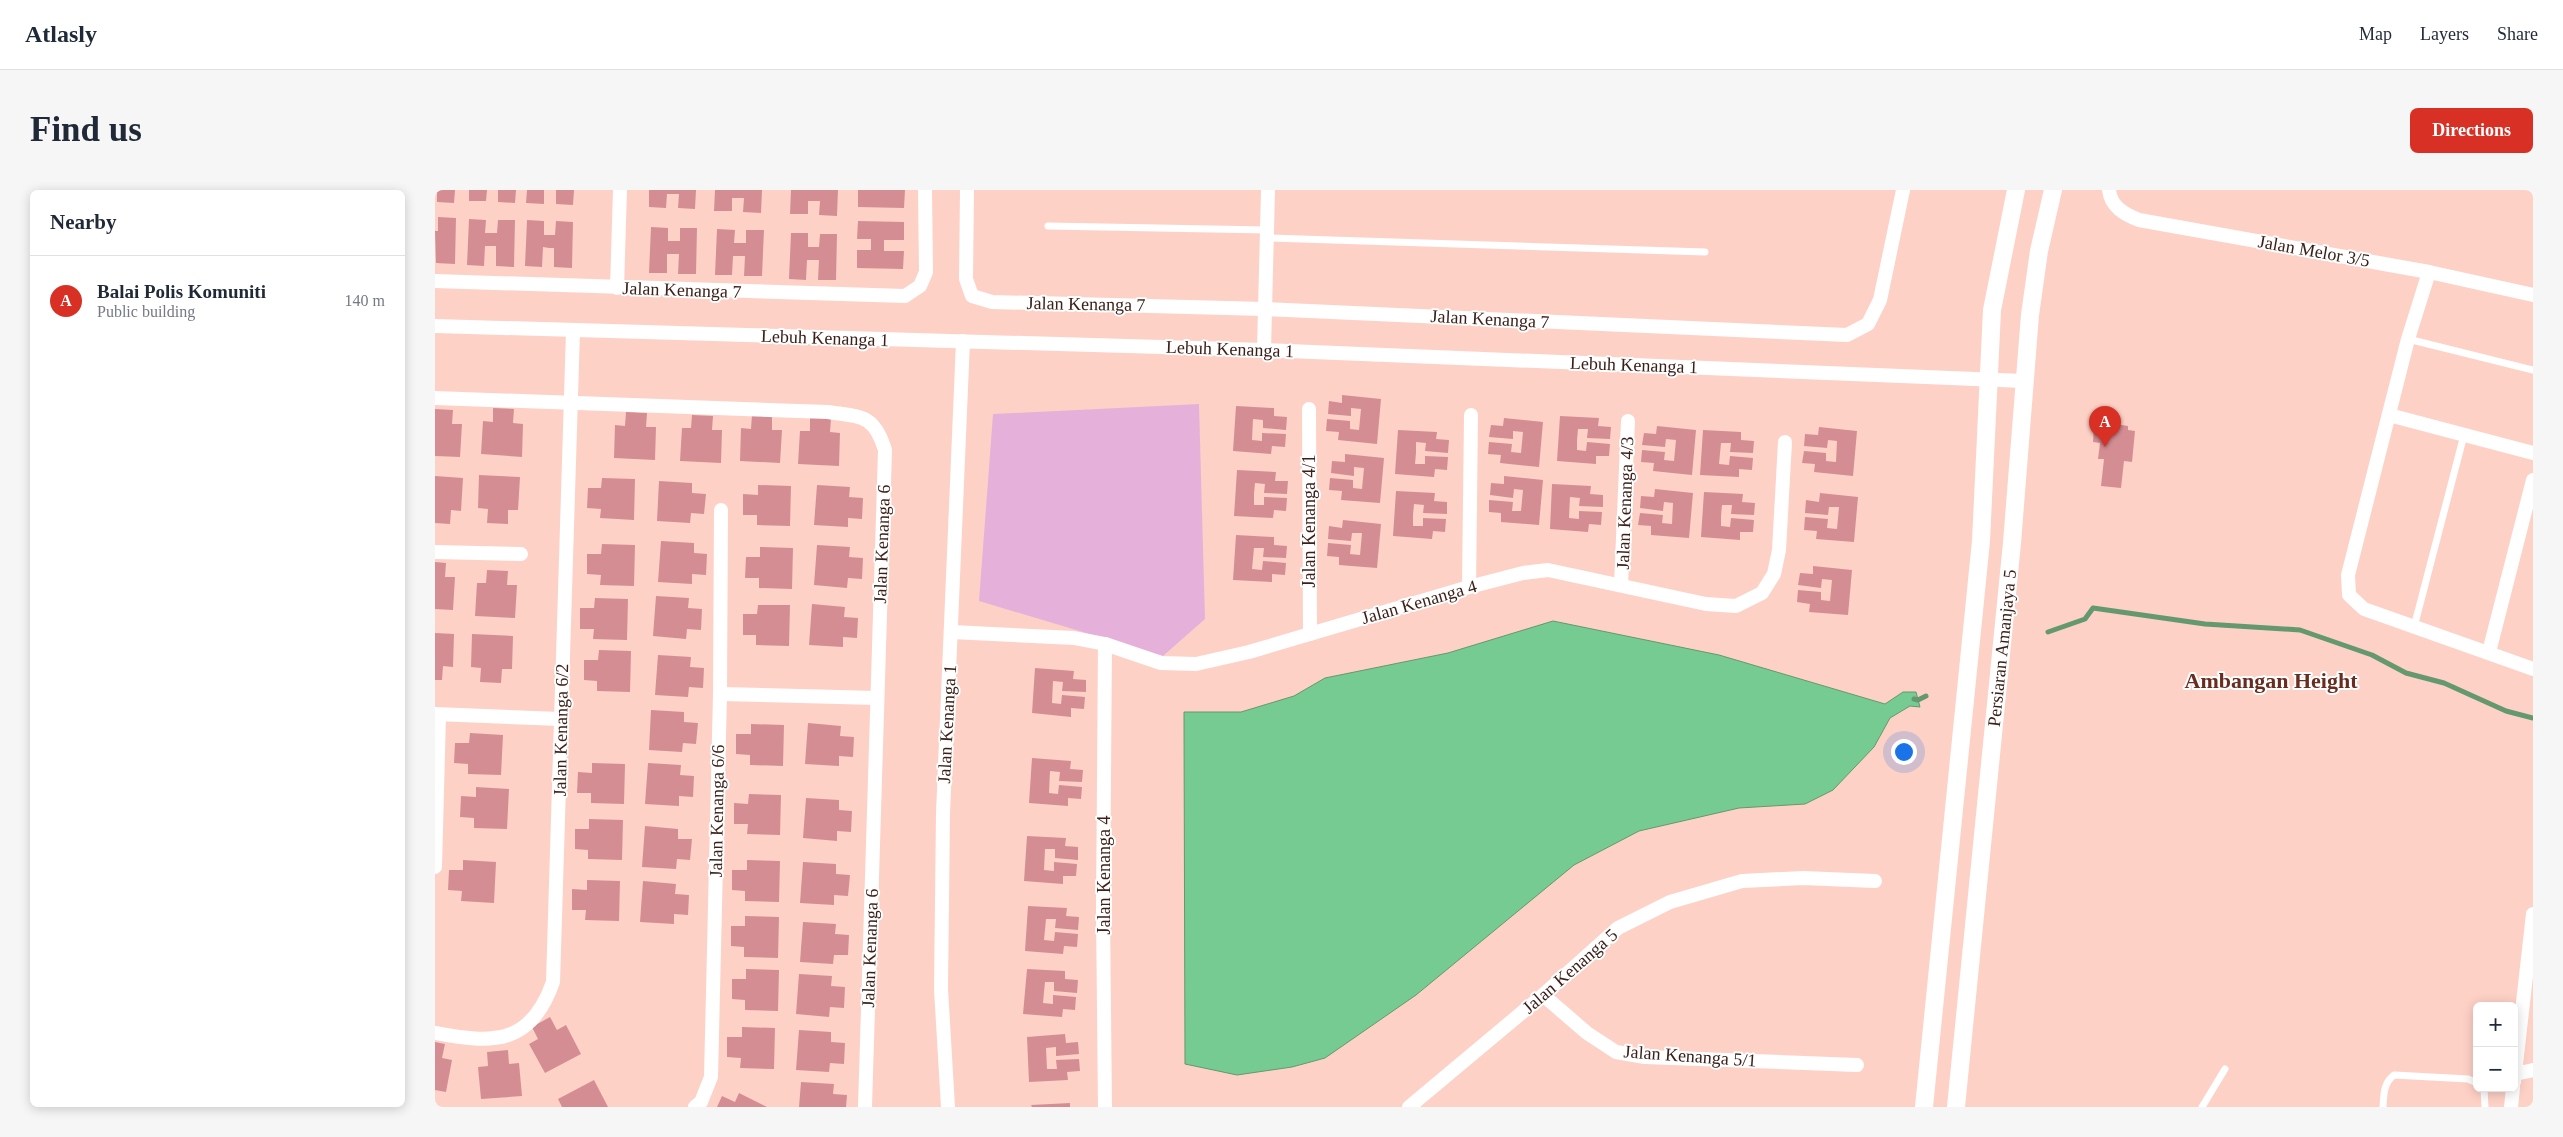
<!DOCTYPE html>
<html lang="en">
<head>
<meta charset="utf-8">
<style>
  body { margin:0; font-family:"Times New Roman",serif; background:#f6f6f7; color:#1f2937 }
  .controls { position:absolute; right:15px; bottom:15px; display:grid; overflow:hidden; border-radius:8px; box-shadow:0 2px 12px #0003 }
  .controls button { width:45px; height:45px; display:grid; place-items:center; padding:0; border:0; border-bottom:1px solid #e0e1e3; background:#fff; color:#1f2937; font:25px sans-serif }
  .you { position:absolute; left:1468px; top:561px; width:18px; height:18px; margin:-12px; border:4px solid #fff; border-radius:50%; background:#1a73e8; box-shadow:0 0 0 8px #1a73e833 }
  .badge { display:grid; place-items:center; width:32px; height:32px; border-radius:50%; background:#d93025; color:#fff; font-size:16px; font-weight:700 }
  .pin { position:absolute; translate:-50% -41px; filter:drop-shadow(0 1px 2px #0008) }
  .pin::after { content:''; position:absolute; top:26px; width:18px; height:15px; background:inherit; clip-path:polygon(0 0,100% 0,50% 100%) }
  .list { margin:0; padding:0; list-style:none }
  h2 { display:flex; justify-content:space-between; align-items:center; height:65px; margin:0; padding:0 20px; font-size:21px }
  h2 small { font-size:16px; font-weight:400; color:#747a83 }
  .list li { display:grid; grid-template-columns:32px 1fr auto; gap:15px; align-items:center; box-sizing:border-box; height:90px; padding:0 20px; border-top:1px solid #e0e1e3 }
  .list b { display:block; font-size:19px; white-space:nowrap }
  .list p { margin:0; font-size:16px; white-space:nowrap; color:#747a83 }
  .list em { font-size:16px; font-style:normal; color:#747a83 }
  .map { position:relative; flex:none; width:2098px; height:917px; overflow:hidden; border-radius:8px }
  header { display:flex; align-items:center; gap:30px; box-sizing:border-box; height:70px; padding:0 25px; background:#fff; border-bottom:1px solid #e0e1e3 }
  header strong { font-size:24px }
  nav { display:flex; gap:28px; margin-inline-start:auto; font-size:18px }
  .intro { display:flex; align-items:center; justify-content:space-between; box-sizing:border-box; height:120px; padding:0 30px }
  h1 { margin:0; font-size:35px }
  .button { padding:12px 22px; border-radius:8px; background:#d93025; color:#fff; font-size:18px; font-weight:700 }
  main { display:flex; gap:30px; padding:0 30px }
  aside { flex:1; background:#fff; border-radius:8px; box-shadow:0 2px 12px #0003 }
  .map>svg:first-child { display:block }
</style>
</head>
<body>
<header>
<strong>Atlasly</strong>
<nav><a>Map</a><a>Layers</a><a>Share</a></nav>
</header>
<div class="intro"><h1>Find us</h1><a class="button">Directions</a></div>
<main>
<aside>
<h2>Nearby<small></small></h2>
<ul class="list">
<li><span class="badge">A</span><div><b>Balai Polis Komuniti</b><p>Public building</p></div><em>140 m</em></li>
</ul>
</aside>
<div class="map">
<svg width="2098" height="917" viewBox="0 0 2098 917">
  <rect width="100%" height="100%" fill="#fed1c6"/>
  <polygon fill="#e5b1da" points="764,214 770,429 728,466 544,411 558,224"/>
  <polygon fill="#76cb92" stroke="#64986e" points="1118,431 1284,465 1450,514 1468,502 1481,502 1485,517 1475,516 1455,528 1439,557 1398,600 1370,614 1304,618 1204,641 1139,675 981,805 890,868 857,877 802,885 750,874 749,522 806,522 859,506 890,488 1013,463"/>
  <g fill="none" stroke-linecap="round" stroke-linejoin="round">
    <g stroke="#64986e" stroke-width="5">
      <polyline points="1613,442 1650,429 1658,418 1770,434 1865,440 1937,465 1971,483 2009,493 2071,521 2098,528"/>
      <polyline points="1479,509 1483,510 1491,506"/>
    </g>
  </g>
  <g fill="#d58d94">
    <polygon points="2,0 20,0 19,13 2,12"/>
    <polygon points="34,0 52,0 51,11 34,11"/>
    <polygon points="63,0 81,0 80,13 63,12"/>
    <polygon points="92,0 109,0 109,14 91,13"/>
    <polygon points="121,0 139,0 138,15 121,14"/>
    <polygon points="214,0 261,0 260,19 243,18 244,4 232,4 231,18 214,17"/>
    <polygon points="280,0 327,0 326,23 308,22 309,8 297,8 297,21 279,21"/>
    <polygon points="356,0 403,0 402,26 384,25 385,11 373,11 373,24 355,24"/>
    <polygon points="423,0 470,0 469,18 423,17"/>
    <polygon points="3,27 21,28 20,74 1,73 0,41 3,41"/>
    <polygon points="34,29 51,30 50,43 62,43 63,30 80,30 79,77 61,76 61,56 50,56 49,76 32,75"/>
    <polygon points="92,30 109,31 109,45 120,45 121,31 138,32 137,78 119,77 119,58 114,58 108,57 107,77 90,76"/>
    <polygon points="423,31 469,32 469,50 449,50 449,61 469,61 468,79 422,78 422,60 436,60 436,49 422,49"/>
    <polygon points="216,37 233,38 233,51 245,51 245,38 262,38 261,84 243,84 244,64 232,64 232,83 214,83"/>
    <polygon points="282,39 300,40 299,53 311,53 311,40 329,40 327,86 309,86 310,66 298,66 297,85 280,85"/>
    <polygon points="356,43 373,43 373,57 384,57 385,44 402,44 401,90 383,90 384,70 372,70 371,90 354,89"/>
    <polygon points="907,205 946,209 942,254 903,250 904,242 891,241 892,229 915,231 915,239 924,240 926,219 916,218 916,226 893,224 894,211 907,213"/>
    <polygon points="801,216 839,218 839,226 852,227 851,240 828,238 828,230 818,229 817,250 827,251 827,243 851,244 850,257 837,256 836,264 798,261"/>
    <polygon points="58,218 79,219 78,233 88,234 87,267 46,264 48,231 58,232"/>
    <polygon points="0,219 18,220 17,234 27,234 25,267 0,266"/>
    <polygon points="191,222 212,223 211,237 221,237 220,270 179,268 180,235 190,236"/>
    <polygon points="257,225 278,226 277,240 287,240 286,273 245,271 247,238 256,238"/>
    <polygon points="317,225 337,226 337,240 347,240 345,273 305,271 306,238 316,239"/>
    <polygon points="1125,226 1164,228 1163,236 1176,237 1175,249 1152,248 1153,239 1143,239 1142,250 1142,260 1151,261 1152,252 1175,254 1174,266 1161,266 1161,274 1122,271"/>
    <polygon points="375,227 396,228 395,242 405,243 404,276 363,274 365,241 375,241"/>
    <polygon points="1069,228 1108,232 1104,277 1065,273 1066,265 1053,264 1054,252 1077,254 1076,262 1086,263 1088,242 1078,241 1078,249 1054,247 1056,235 1068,236"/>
    <polygon points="1673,233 1693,236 1693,240 1700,241 1697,272 1689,271 1686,298 1666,296 1669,269 1663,269 1665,253 1658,252 1659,237 1672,238"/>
    <polygon points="1222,236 1261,240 1257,285 1218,281 1219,273 1206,272 1207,260 1230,262 1229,270 1239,271 1241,250 1231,249 1230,257 1207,255 1209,243 1221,244"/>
    <polygon points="1384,237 1422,241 1418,286 1379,282 1380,274 1367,273 1369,261 1391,263 1391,271 1401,272 1402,251 1393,250 1392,258 1369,256 1370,244 1383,245"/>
    <polygon points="963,240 1002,242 1001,249 1014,250 1013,263 990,261 991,253 981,252 981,263 980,274 990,274 990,266 1013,267 1012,280 1000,279 999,287 960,284"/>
    <polygon points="1268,240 1306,242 1306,250 1319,251 1318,263 1295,262 1296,253 1286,253 1284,274 1294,275 1295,266 1318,268 1317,280 1304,279 1304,287 1265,285"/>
    <polygon points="910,264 949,268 945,313 906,310 907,301 894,300 895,288 918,290 918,298 927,299 929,278 919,277 919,286 896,283 897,271 910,272"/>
    <polygon points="802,280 841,282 840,291 853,291 852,304 829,303 830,294 820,293 819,304 819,315 829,315 829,307 852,308 851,321 839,320 838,328 799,326"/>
    <polygon points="44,285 85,287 83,320 73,320 73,334 52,333 53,319 43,318"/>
    <polygon points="0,286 28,288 26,321 16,320 15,334 0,333"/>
    <polygon points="1069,286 1108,290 1104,335 1066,332 1066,323 1054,322 1054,310 1078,312 1077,321 1086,321 1088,300 1079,299 1078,308 1055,305 1056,293 1069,294"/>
    <polygon points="167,288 200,289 199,330 165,328 166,319 152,318 153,298 166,298"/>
    <polygon points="224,291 257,293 257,303 271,304 269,324 256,323 255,333 222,331"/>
    <polygon points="1117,294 1156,296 1155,304 1168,305 1168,317 1144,316 1145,308 1135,307 1134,328 1144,329 1144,321 1167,322 1166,335 1154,334 1153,342 1115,339"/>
    <polygon points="323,295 356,296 355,336 322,335 322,325 308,325 308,304 323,305"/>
    <polygon points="382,295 415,297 414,307 428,308 427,329 413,328 413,337 379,335"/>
    <polygon points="1220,299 1258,303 1254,348 1216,345 1216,336 1203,335 1205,323 1228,325 1227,333 1237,334 1238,313 1229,312 1228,321 1205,318 1206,306 1219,307"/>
    <polygon points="961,301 1000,303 999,311 1012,312 1012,324 988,323 989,315 979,314 978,325 978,336 988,336 988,328 1011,329 1010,342 998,341 997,349 958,346"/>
    <polygon points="1269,302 1308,304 1307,312 1320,313 1319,325 1296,324 1297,315 1287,315 1286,326 1286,336 1295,337 1296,328 1319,330 1318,342 1305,342 1305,350 1266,347"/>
    <polygon points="1385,303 1423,307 1419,352 1381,349 1382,341 1369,340 1370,327 1393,329 1392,338 1402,339 1404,317 1394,317 1393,325 1370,323 1371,310 1384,312"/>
    <polygon points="908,330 946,334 942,378 904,375 904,367 892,366 893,353 916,355 915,364 925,365 927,343 917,343 916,351 893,349 894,336 907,338"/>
    <polygon points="801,345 839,347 839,355 852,356 851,368 828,367 829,358 819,358 817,379 827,380 828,371 851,373 850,385 837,384 837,392 798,390"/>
    <polygon points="226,351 259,353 259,363 272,364 271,385 257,384 257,394 223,392"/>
    <polygon points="167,354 200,355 199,396 165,395 166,385 152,384 152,364 166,364"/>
    <polygon points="382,355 415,357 414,367 428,368 427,389 413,388 412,398 379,395"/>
    <polygon points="325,357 358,358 357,399 324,398 324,388 310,388 311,367 325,367"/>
    <polygon points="0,372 11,373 10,387 20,387 18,420 0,419"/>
    <polygon points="1378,376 1417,380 1413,425 1374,422 1375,414 1362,412 1363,400 1386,402 1386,410 1395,411 1397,390 1387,389 1386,398 1363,395 1365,383 1378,384"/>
    <polygon points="52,380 73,381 72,395 82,395 80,428 40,426 42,393 51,393"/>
    <polygon points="221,406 254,408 253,418 267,419 266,440 252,439 251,449 218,446"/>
    <polygon points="160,408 193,409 192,450 158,449 159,439 145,439 145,418 159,418"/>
    <polygon points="377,414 410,417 409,427 423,428 422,448 408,447 408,457 374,455"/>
    <polygon points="323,415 355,415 354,456 321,455 321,445 308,445 308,424 322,424"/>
    <polygon points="0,443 19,444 18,477 8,476 7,490 0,490"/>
    <polygon points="37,444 78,446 77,479 67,479 66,493 45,492 46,478 36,477"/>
    <polygon points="164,460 196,461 195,502 162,501 162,491 149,490 149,470 163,470"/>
    <polygon points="223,465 256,467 255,477 269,478 268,498 254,497 253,507 220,505"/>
    <polygon points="600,478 639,481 638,489 651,490 651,502 627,501 628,492 618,491 617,513 626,514 627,505 650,507 649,519 636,518 636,527 597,523"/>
    <polygon points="216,520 249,522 249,532 263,533 261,554 248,553 247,562 214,560"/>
    <polygon points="373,533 406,536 405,546 419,547 418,567 404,566 404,576 370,574"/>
    <polygon points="316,534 349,535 348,576 315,575 315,565 301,564 301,544 316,544"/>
    <polygon points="35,543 68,545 66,585 33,584 33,574 19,573 20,553 34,553"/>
    <polygon points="597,568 636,571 635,579 648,580 647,592 624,591 625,582 615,581 614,603 623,604 624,595 647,597 646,609 633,608 633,616 594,613"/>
    <polygon points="157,573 190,574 189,614 156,613 156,603 142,603 143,582 157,583"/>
    <polygon points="213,573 246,575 245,585 259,586 258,607 244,606 244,616 210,614"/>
    <polygon points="41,597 74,599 72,639 39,638 39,628 25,627 26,606 41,607"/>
    <polygon points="314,604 346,605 345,645 312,644 313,634 299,634 299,613 313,614"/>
    <polygon points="371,608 404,610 404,620 417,621 416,642 402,641 402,651 368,648"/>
    <polygon points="154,629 188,630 187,670 153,669 153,660 140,659 140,639 154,639"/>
    <polygon points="210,636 243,639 243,649 257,649 255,670 242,669 241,679 207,677"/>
    <polygon points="592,646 631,648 630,656 643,657 643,670 620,668 620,659 610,659 609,680 619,681 619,672 642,674 641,686 628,686 628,694 589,691"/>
    <polygon points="28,670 61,672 59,713 26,711 27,701 13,700 14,680 28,680"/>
    <polygon points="312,670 345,671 344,712 310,711 310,701 297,700 297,680 312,680"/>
    <polygon points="368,672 401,674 401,684 415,685 413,706 399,705 399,715 365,713"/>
    <polygon points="152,690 185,691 184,731 150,730 151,720 137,720 137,699 152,700"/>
    <polygon points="208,691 241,694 240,704 254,705 253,725 239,724 239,734 205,732"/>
    <polygon points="593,716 632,718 631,726 644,727 643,740 620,738 621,729 611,729 609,750 619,751 620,742 643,744 642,757 629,756 628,764 590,761"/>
    <polygon points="310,726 344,727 343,768 309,767 309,757 296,756 296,736 310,736"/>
    <polygon points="368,732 401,734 400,744 414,745 413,765 399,765 398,774 365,772"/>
    <polygon points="311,779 344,780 343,821 310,820 310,810 297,809 297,789 311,789"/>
    <polygon points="592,779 630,781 630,789 643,790 642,803 619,801 619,792 610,792 609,802 608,813 618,814 618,805 641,807 640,820 628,819 627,827 588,824"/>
    <polygon points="364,784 397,786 396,796 410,797 409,818 395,817 394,827 361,824"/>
    <polygon points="115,827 122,840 131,835 146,864 110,883 94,854 103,849 97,837"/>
    <polygon points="307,837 340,838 339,879 305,878 306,868 292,867 292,847 307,847"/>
    <polygon points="364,840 396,842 396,852 410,853 409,874 395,873 394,882 361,880"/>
    <polygon points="630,844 631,853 643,852 644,864 621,866 621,857 611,858 612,879 622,879 621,870 644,869 645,881 632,882 633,890 594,892 592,847"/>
    <polygon points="0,852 10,854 7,868 17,870 11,902 0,900"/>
    <polygon points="73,860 74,874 84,873 87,906 46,909 43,877 53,876 52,862"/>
    <polygon points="159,890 173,917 127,917 123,909"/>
    <polygon points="366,892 399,894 398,904 412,905 411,917 364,917"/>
    <polygon points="304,903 332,917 282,917 287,906 300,912"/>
    <polygon points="635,913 635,917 597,917 596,915"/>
  </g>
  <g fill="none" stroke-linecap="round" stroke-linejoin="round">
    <g stroke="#fff" stroke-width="7">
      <polyline points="613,36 832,40"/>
      <polyline points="832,48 1270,62"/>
      <polyline points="1973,149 2098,180"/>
      <polyline points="1979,437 2029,245"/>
      <polyline points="2049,898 2050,917"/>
      <polyline points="1767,917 1790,879"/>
      <path d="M 1948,917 C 1949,904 1948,894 1959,885 L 2033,889 L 2042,893"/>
    </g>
    <g stroke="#fff" stroke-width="14">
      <polyline points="532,0 531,89 537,106 557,112 830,119 1412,145 1433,134 1445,110 1468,0"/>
      <path d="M 1674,0 C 1676,17 1689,24 1704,30 L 1994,82 L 2098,105"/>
      <polyline points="1994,82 1973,149 1913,385 1914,405 1929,419 2098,479"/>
      <polyline points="0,91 470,106 485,96 491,82 490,0"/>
      <polyline points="182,98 185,0"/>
      <polyline points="0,136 829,160 1589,191"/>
      <polyline points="829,160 833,0"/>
      <path d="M 0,208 L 393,222 C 426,227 439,224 450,260 L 430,917"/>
      <polyline points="874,219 875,444"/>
      <polyline points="1954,225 2098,263"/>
      <polyline points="0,362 86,364"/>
      <polyline points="1186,395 1193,231"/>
      <polyline points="1034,397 1036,225"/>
      <polyline points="517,442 639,448 670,454 726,473 761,474 814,462 1034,397 1088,383 1113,380 1271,414 1301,416 1327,403 1339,384 1344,360 1350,252"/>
      <polyline points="2054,462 2098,290"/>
      <polyline points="285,504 442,508"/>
      <polyline points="0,524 125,529"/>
      <polyline points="0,677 4,525"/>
      <polyline points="1108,805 1152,843 1181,862 1210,867 1422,875"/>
      <path d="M 0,843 C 58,854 96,855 118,792 L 138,141"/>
      <polyline points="2080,884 2098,880"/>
      <polyline points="2079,892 2098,724"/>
      <polyline points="260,917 266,912 276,887 285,504 286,320"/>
      <polyline points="513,917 506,799 508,623 528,151"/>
      <polyline points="670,917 668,722 670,454"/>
      <polyline points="974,917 1108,805 1183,738 1235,712 1307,691 1368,688 1440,691"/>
      <polyline points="2076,917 2078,898"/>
    </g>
    <g stroke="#fff" stroke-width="18">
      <polyline points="1489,917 1546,351 1557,120 1581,0"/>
      <polyline points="1521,917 1577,353 1595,125 1604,61 1618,0"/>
    </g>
  </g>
  <g text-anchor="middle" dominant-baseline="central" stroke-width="4" stroke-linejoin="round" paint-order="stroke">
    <g font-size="18" fill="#3b2019" stroke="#fefefe">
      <text transform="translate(1879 61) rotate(10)">Jalan Melor 3/5</text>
      <text transform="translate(247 100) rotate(2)">Jalan Kenanga 7</text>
      <text transform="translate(651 114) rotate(1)">Jalan Kenanga 7</text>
      <text transform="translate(1055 129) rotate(3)">Jalan Kenanga 7</text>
      <text transform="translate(390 148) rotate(2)">Lebuh Kenanga 1</text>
      <text transform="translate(795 159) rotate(2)">Lebuh Kenanga 1</text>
      <text transform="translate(1199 175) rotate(2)">Lebuh Kenanga 1</text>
      <text transform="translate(1190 313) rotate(-88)">Jalan Kenanga 4/3</text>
      <text transform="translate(874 331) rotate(-90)">Jalan Kenanga 4/1</text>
      <text transform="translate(447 354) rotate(-88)">Jalan Kenanga 6</text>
      <text transform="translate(984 412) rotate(-16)">Jalan Kenanga 4</text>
      <text transform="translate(1567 458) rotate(-84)">Persiaran Amanjaya 5</text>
      <text transform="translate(512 534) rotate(-87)">Jalan Kenanga 1</text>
      <text transform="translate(126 540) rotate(-89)">Jalan Kenanga 6/2</text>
      <text transform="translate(282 621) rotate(-89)">Jalan Kenanga 6/6</text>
      <text transform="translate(669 685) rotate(-90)">Jalan Kenanga 4</text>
      <text transform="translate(435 758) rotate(-88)">Jalan Kenanga 6</text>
      <text transform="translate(1135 781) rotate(-41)">Jalan Kenanga 5</text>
      <text transform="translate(1255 866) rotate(4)">Jalan Kenanga 5/1</text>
    </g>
    <g font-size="22" font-weight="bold" fill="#682d20" stroke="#fefefe">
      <text x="1836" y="490">Ambangan Height</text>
    </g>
  </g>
</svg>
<div class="controls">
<button>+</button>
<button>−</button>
</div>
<div class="you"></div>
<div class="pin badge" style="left:1670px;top:257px">A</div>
</div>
</main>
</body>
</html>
